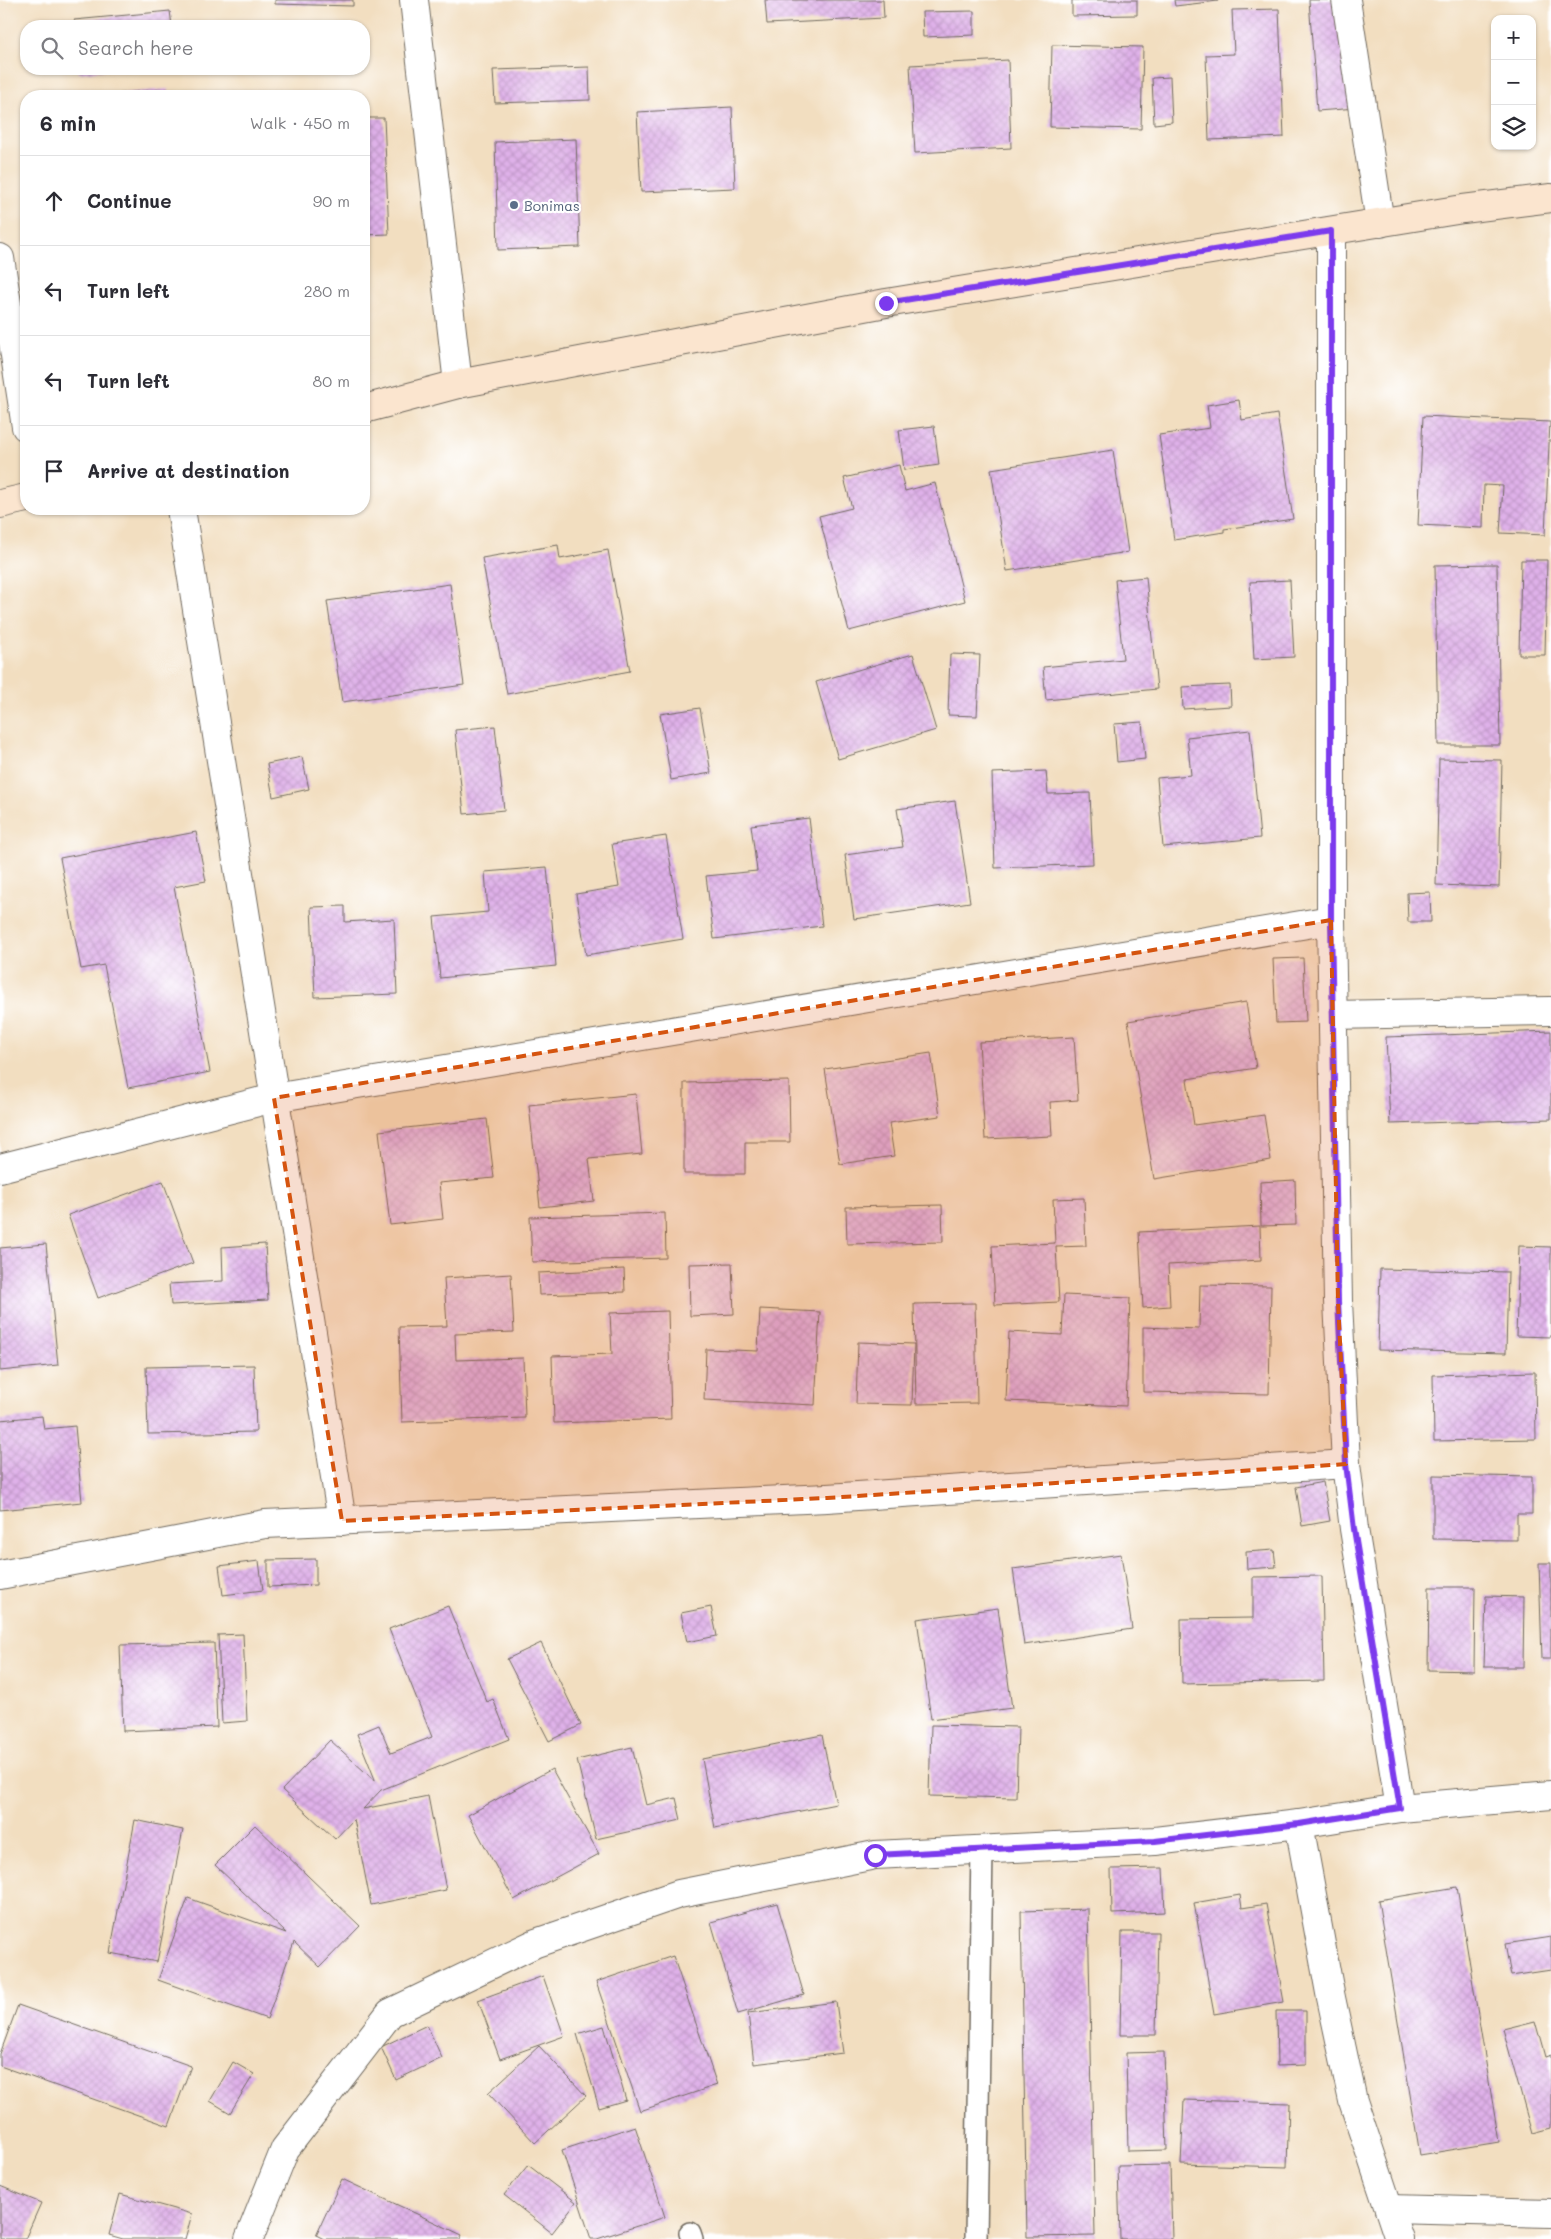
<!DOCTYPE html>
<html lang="en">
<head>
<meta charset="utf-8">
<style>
  body { margin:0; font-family:Mali,sans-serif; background:#f2f2f3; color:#2b2b33 }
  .controls { position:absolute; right:15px; top:15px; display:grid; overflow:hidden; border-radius:10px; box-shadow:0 1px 4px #0004 }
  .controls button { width:45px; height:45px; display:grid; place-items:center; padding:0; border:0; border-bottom:1px solid #e1e1e2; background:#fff; color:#2b2b33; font:25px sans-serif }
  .stop { position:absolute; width:15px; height:15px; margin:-11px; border:4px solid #7c3aed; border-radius:50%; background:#fff }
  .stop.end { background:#7c3aed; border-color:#fff; box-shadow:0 1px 5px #0008 }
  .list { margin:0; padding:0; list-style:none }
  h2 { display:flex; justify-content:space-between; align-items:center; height:65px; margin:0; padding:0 20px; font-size:21px }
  h2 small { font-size:16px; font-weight:400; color:#7c7c81 }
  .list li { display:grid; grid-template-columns:32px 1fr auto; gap:15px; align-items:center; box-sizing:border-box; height:90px; padding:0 20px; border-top:1px solid #e1e1e2 }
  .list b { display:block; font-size:19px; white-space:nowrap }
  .list em { font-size:16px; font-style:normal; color:#7c7c81 }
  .icon { flex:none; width:28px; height:28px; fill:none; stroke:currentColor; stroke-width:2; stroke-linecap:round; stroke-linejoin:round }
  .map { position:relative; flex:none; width:1551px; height:2239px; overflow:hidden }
  .search { position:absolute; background:#fff; box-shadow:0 1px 4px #0004; left:20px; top:20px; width:350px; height:55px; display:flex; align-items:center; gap:12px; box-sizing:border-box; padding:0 18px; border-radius:20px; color:#7c7c81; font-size:19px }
  .panel { position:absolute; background:#fff; box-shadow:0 1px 4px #0004; left:20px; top:90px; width:350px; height:425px; border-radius:20px }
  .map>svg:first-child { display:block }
</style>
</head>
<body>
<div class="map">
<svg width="1551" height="2239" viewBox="0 0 1551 2239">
  <defs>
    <pattern id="building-cross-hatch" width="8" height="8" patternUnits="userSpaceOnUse" patternTransform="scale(1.25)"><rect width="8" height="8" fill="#dfb1e9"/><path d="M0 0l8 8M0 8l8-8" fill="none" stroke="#c098c8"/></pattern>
  </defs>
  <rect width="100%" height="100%" fill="#fff"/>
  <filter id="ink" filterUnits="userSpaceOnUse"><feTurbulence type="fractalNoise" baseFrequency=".02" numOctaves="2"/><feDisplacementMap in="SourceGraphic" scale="10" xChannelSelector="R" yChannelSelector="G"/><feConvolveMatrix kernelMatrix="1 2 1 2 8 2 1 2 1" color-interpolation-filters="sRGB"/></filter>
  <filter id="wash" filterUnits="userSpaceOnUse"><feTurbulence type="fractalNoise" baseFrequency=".0096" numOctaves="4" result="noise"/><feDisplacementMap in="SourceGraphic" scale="20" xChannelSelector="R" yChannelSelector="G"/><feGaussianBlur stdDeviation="1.12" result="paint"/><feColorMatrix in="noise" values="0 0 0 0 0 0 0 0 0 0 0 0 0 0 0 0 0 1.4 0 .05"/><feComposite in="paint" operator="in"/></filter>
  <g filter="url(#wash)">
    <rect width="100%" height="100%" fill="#f2dec0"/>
    <g id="blocks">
      <g fill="url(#building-cross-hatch)">
        <polygon points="275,0 353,0 353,6 275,4"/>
        <polygon points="765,0 883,0 884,18 767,24"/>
        <polygon points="1072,0 1137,0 1137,15 1072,16"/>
        <polygon points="1174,0 1218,0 1218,1 1175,6"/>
        <polygon points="1309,0 1348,0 1357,108 1317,111"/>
        <polygon points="1279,9 1284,137 1209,140 1206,55 1234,54 1232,10"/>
        <polygon points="170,11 172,26 74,26 74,20"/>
        <polygon points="974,11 974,35 923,37 922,12"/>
        <polygon points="1052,45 1143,47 1141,129 1050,127"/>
        <polygon points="1008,60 1011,148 915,153 910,65"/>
        <polygon points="589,67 590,100 495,103 493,70"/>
        <polygon points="78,69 105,69 105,70 79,73"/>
        <polygon points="1170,77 1172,122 1154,124 1152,78"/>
        <polygon points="168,89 169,96 103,96 103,95"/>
        <polygon points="732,107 735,188 641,192 637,112"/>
        <polygon points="364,118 384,118 389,234 364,235"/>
        <polygon points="576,139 580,247 498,250 495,142"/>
        <polygon points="1239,400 1242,420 1277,414 1293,519 1224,529 1224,532 1174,540 1159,435 1210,428 1207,405"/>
        <polygon points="1423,416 1550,422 1545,535 1500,533 1503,486 1484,485 1483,528 1418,525"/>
        <polygon points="934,426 939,465 904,470 899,430"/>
        <polygon points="1113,450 1128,552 1007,571 991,469"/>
        <polygon points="899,465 905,491 935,483 965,601 849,631 819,516 852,508 844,478"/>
        <polygon points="558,545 560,559 608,550 630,671 507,694 482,558"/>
        <polygon points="1521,560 1547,560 1545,655 1519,655"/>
        <polygon points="1497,564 1500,745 1438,745 1435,565"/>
        <polygon points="1146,577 1157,689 1046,700 1043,667 1123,659 1115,580"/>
        <polygon points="1290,580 1294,657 1254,659 1250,582"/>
        <polygon points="450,584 464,685 342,702 327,601"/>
        <polygon points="913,654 936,730 838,759 816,682"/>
        <polygon points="950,654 980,655 977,716 948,715"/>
        <polygon points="1230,685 1231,706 1183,709 1182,687"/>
        <polygon points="700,708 711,773 671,780 660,714"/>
        <polygon points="1142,722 1145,759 1117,762 1114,724"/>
        <polygon points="495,726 504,810 464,814 455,730"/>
        <polygon points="1250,730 1260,838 1163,847 1157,778 1191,775 1187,737"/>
        <polygon points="302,757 309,789 273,797 267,764"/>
        <polygon points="1439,759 1502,760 1499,887 1436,885"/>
        <polygon points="1046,771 1048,794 1090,793 1093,864 995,868 992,773"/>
        <polygon points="955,801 970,902 854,919 845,855 903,847 897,809"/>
        <polygon points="809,818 822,926 714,939 706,876 757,871 751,825"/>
        <polygon points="196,832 206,881 174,887 210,1072 128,1088 104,965 81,969 60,858"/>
        <polygon points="666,836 683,939 586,955 576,894 619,887 612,844"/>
        <polygon points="547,867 556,966 440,978 434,917 488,912 485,872"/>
        <polygon points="1430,892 1431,922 1408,922 1407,893"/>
        <polygon points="345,906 345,922 394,919 397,994 315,997 311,907"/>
        <polygon points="1303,958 1306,1022 1276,1023 1273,959"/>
        <polygon points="1246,1002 1256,1068 1187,1079 1194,1125 1264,1115 1271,1160 1154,1179 1128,1021"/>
        <polygon points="1551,1031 1551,1119 1390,1124 1386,1037"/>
        <polygon points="1074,1037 1078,1100 1050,1102 1052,1136 985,1139 979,1042"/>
        <polygon points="931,1053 940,1116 889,1123 894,1156 840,1164 825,1069"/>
        <polygon points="789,1081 790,1142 745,1142 745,1174 684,1174 684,1083"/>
        <polygon points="636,1094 642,1154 589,1159 594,1201 540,1207 529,1105"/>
        <polygon points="487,1119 494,1178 439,1183 443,1219 390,1225 379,1131"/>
        <polygon points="1295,1180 1296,1225 1261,1226 1260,1182"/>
        <polygon points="163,1181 193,1263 98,1298 68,1215"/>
        <polygon points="1084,1198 1086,1246 1056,1247 1059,1302 995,1305 992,1246 1055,1243 1053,1199"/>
        <polygon points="942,1205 943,1242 847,1244 846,1207"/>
        <polygon points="665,1213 666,1258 532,1262 530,1217"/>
        <polygon points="1260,1226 1261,1260 1168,1265 1170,1306 1143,1308 1139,1232"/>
        <polygon points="46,1244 58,1365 0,1371 0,1248"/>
        <polygon points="265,1244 268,1300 171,1305 169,1284 223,1281 222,1247"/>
        <polygon points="1519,1246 1551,1247 1551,1337 1516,1336"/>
        <polygon points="732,1263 734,1314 690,1316 689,1264"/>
        <polygon points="624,1269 625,1292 539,1295 538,1273"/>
        <polygon points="1380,1269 1508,1272 1506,1353 1378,1350"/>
        <polygon points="511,1274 514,1332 455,1334 456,1360 523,1358 525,1418 402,1422 399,1327 447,1326 444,1278"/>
        <polygon points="1200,1285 1271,1286 1269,1394 1143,1392 1143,1327 1199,1329"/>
        <polygon points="1064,1295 1130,1298 1126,1406 1006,1401 1009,1332 1062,1335"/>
        <polygon points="975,1303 977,1403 916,1404 914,1304"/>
        <polygon points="760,1309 820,1312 815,1405 704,1400 706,1349 758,1351"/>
        <polygon points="668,1311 671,1419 554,1423 552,1356 612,1354 610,1313"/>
        <polygon points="858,1342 914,1344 912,1405 856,1404"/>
        <polygon points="254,1365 256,1432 148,1434 146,1367"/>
        <polygon points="1535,1372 1536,1439 1434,1441 1433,1375"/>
        <polygon points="42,1416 44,1429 75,1426 82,1502 0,1510 0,1420"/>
        <polygon points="1433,1475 1532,1477 1532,1514 1517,1514 1517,1540 1433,1539"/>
        <polygon points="1323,1482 1330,1521 1302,1526 1296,1487"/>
        <polygon points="1274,1550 1276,1567 1247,1569 1246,1552"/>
        <polygon points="1121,1554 1132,1629 1024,1645 1013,1569"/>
        <polygon points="316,1559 316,1585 268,1587 268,1560"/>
        <polygon points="259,1561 263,1590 223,1595 219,1566"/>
        <polygon points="1539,1563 1551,1563 1551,1659 1542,1659"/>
        <polygon points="1322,1576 1324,1681 1182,1684 1181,1619 1253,1618 1253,1577"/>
        <polygon points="1429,1587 1475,1587 1474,1671 1428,1670"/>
        <polygon points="1486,1596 1524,1597 1523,1667 1484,1667"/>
        <polygon points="448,1606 487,1702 493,1699 509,1739 381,1790 363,1809 428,1796 446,1890 371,1905 354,1819 335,1839 282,1790 330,1740 376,1782 357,1734 379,1725 391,1753 432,1737 389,1629"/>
        <polygon points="711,1607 717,1636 687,1642 681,1613"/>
        <polygon points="998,1608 1012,1708 931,1719 917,1619"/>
        <polygon points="243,1634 247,1721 222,1723 218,1635"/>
        <polygon points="214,1643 217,1727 123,1731 120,1645"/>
        <polygon points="541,1643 581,1725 549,1741 507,1659"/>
        <polygon points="931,1725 1018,1727 1016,1798 929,1796"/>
        <polygon points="822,1735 836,1804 715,1828 702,1759"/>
        <polygon points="632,1747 646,1805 676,1798 681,1820 596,1839 577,1760"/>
        <polygon points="552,1769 599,1854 514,1900 468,1815"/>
        <polygon points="135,1820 183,1830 157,1962 110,1953"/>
        <polygon points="255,1825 360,1926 320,1967 294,1942 267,2019 158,1980 188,1898 286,1933 215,1865"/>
        <polygon points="1163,1868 1165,1912 1112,1914 1111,1869"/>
        <polygon points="1457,1887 1499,2142 1420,2155 1378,1900"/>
        <polygon points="1240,1895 1242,1908 1266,1904 1284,2002 1214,2014 1194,1903"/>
        <polygon points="777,1903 804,1995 738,2014 711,1922"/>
        <polygon points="1088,1909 1095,2236 1027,2237 1021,1911"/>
        <polygon points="1122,1932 1158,1932 1156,2035 1120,2035"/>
        <polygon points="1551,1937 1551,1970 1511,1976 1505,1944"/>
        <polygon points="673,1956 717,2085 640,2111 596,1982"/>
        <polygon points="543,1976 564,2036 500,2059 478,2000"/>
        <polygon points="836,2002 843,2053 754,2064 748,2013"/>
        <polygon points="18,2005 191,2066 169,2126 0,2066 0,2054"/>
        <polygon points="1276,2011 1306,2011 1306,2065 1277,2066"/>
        <polygon points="1535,2021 1545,2057 1551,2055 1551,2129 1532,2134 1503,2029"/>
        <polygon points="427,2025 442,2058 396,2080 381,2047"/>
        <polygon points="604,2026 626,2100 599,2108 577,2034"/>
        <polygon points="539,2046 586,2096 535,2143 488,2093"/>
        <polygon points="1164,2052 1167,2150 1128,2151 1126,2053"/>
        <polygon points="233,2062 254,2074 230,2113 210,2101"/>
        <polygon points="1184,2100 1289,2103 1287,2167 1181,2164"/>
        <polygon points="635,2126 665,2217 597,2239 591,2239 562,2150"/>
        <polygon points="528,2165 576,2202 552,2233 504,2195"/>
        <polygon points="1170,2165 1172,2239 1120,2239 1118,2166"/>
        <polygon points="342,2179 462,2235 460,2239 324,2239 316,2235"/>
        <polygon points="0,2186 41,2203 25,2239 0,2239"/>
        <polygon points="120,2194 192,2214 185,2239 123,2239 109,2235"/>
      </g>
    </g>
  </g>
  <g filter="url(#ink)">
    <use href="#blocks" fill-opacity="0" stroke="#716a5f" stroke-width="1"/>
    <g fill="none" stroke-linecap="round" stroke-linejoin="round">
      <defs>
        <g id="lane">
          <polyline points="690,2233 692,2239"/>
          <polyline points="976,2239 982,1849"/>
        </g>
        <g id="street">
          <polyline points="414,0 458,384"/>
          <polyline points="1346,0 1380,223"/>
          <polyline points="1331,231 1331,920 1338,1301 1346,1464 1354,1529 1400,1808"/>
          <polyline points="0,258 26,427"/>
          <polyline points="181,509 342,1521"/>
          <polyline points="1332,1015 1551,1011"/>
          <polyline points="0,1168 274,1098 1331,920"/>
          <polyline points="0,1575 265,1524 827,1498 1346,1464"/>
          <polyline points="1299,1824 1330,1993 1353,2101 1399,2239"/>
          <polyline points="1389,2209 1551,2213"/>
          <polyline points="249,2239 285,2149 390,2013 536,1943 679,1894 875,1855 1155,1841 1299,1824 1400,1808 1551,1795"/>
        </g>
        <g id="secondary">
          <polyline points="364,409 458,384 886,303 1463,209 1551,198"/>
          <polyline points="0,504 26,498"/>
        </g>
      </defs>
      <use href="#lane" stroke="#716a5f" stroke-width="24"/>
      <use href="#street" stroke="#716a5f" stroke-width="30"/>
      <use href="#secondary" stroke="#716a5f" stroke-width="30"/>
      <use href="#lane" stroke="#fff" stroke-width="21"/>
      <use href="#street" stroke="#fff" stroke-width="28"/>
      <use href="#secondary" stroke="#fbe5cf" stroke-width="28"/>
    </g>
  </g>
  <g fill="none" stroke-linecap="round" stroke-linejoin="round" filter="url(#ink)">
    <polyline stroke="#7c3aed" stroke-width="6" points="875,1855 1155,1841 1299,1824 1400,1808 1354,1529 1346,1464 1338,1301 1331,920 1331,231 886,303"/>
  </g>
  <path fill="#d5540f" fill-opacity="0.2" stroke="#d5540f" stroke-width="4" stroke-dasharray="10 6" stroke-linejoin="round" d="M 1331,920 L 1338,1301 L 1346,1464 L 827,1498 L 342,1521 L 274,1098 Z"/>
  <circle fill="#5c6f8a" stroke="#fff" stroke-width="2" cx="514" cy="205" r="5"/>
  <g text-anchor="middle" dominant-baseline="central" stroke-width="4.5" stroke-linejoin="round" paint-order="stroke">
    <g font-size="14" fill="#4e5e75" stroke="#fff" text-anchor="start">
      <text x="524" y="205">Bonimas</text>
    </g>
  </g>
</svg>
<div class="controls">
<button>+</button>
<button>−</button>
<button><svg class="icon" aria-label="layers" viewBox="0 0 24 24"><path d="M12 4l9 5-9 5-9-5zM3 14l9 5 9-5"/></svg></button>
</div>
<div class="stop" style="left:875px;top:1855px"></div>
<div class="stop end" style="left:886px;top:303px"></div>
<div class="search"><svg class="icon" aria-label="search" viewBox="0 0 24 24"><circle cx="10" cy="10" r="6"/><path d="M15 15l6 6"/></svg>Search here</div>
<section class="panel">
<h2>6 min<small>Walk · 450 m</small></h2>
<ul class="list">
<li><svg class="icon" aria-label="ahead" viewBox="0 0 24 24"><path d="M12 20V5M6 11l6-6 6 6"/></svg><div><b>Continue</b></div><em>90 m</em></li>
<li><svg class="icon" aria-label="left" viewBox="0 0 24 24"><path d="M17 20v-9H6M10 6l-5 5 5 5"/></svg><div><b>Turn left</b></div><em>280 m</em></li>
<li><svg class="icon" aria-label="left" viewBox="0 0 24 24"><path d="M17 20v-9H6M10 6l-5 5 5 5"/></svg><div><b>Turn left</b></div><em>80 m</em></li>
<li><svg class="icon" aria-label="arrive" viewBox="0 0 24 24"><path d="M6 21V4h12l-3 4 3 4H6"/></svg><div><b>Arrive at destination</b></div></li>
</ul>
</section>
</div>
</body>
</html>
